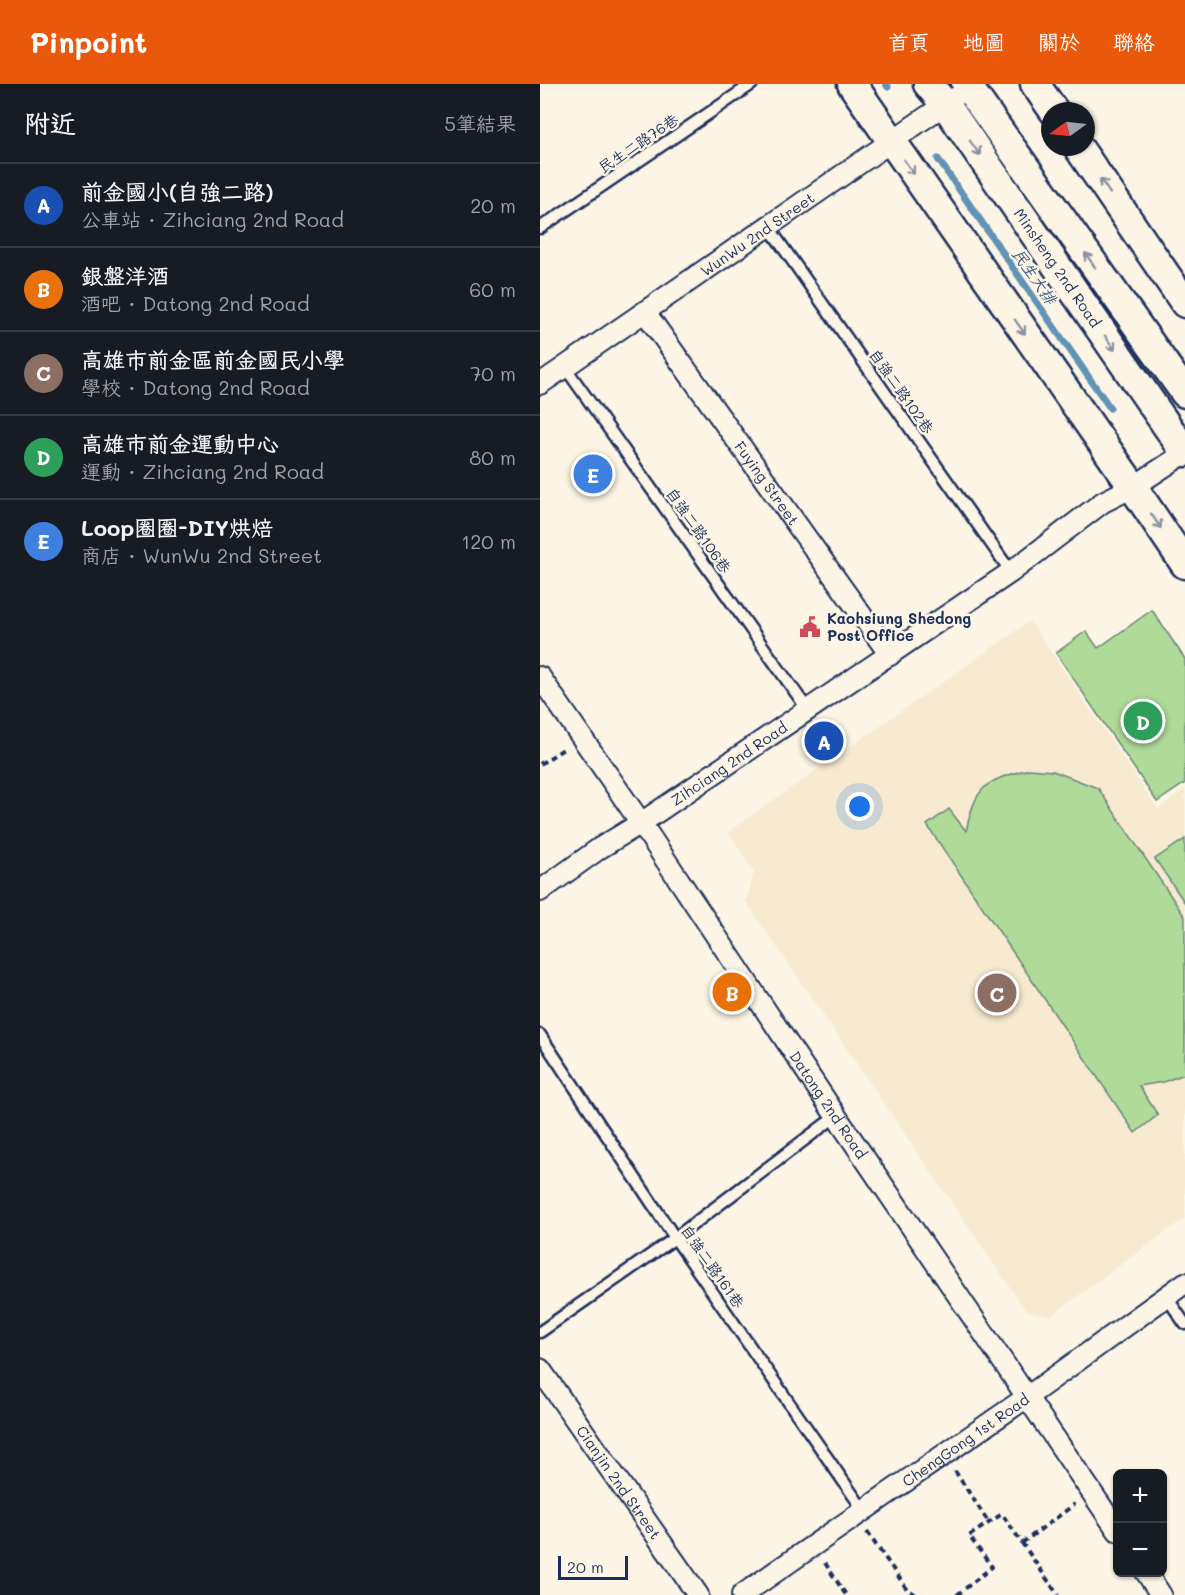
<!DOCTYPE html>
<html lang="zh-TW">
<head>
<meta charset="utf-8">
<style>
  body { margin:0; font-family:Mali,"LXGW WenKai TC",sans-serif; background:#20242c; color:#f1f3f6 }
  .controls { position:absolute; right:18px; bottom:18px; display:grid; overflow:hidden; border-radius:9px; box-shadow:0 2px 4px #0004 }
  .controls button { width:54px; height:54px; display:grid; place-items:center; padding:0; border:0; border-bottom:2px solid #363941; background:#171b24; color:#f1f3f6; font:30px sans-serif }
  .compass { position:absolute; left:501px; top:18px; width:54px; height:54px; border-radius:50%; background:#171b24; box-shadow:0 2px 4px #0004; rotate:255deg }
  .scale { position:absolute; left:18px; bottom:15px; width:70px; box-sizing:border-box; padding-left:6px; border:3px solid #1b2f5e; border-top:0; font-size:16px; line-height:21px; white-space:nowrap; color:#1b2f5e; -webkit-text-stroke:4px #fcf5e5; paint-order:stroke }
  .you { position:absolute; left:320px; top:723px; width:21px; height:21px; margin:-15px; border:4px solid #fff; border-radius:50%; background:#1a73e8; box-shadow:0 0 0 9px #1a73e833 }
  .badge { display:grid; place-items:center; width:39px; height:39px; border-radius:50%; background:#ea580c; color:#fff; font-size:20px; font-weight:700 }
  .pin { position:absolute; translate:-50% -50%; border:3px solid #fff; box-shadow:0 2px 6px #0006 }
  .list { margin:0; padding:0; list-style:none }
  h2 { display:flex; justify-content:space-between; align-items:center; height:78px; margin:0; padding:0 24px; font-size:26px }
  h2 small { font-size:20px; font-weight:400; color:#9ea1a6 }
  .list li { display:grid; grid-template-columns:39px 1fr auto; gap:18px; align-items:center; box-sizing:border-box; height:84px; padding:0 24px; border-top:2px solid #363941 }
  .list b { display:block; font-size:22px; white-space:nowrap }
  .list p { margin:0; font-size:20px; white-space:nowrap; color:#9ea1a6 }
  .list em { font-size:20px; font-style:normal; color:#9ea1a6 }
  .map { position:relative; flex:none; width:645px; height:1511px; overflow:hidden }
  header { display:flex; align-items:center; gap:36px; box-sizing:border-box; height:84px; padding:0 30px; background:#ea580c; color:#fff }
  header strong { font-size:28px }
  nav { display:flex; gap:33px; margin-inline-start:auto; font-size:21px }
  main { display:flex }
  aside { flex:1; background:#171b24 }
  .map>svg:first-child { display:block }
</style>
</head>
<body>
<header>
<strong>Pinpoint</strong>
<nav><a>首頁</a><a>地圖</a><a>關於</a><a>聯絡</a></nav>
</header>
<main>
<aside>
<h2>附近<small>5筆結果</small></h2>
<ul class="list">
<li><span class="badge" style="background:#1a4fb4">A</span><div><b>前金國小(自強二路)</b><p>公車站 · Zihciang 2nd Road</p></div><em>20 m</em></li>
<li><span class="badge" style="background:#e8710a">B</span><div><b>銀盤洋酒</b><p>酒吧 · Datong 2nd Road</p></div><em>60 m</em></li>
<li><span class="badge" style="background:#8d6e63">C</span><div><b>高雄市前金區前金國民小學</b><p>學校 · Datong 2nd Road</p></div><em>70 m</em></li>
<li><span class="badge" style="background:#2e9e5b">D</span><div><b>高雄市前金運動中心</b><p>運動 · Zihciang 2nd Road</p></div><em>80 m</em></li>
<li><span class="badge" style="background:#3f7fe0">E</span><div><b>Loop圈圈-DIY烘焙</b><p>商店 · WunWu 2nd Street</p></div><em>120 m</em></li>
</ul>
</aside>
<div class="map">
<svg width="645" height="1511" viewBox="0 0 645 1511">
  <rect width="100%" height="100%" fill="#fcf5e5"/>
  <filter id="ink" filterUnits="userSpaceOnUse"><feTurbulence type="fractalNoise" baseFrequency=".0167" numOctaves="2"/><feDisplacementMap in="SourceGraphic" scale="12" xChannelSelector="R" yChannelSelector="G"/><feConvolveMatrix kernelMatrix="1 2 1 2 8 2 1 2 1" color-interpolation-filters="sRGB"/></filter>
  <g filter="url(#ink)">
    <polygon fill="#f8ead0" points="490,537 618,725 645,705 645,1134 511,1232 486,1227 206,818 214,788 188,748"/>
    <g fill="#afda98" stroke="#65847b" stroke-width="1.5">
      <polygon points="612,526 645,575 645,699 617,718 516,569 546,547 558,564"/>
      <path d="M 489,685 L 513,687 L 558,704 L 645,833 L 645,990 L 623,998 L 599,1002 L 618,1031 L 595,1049 L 387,741 L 409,725 L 426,747 C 436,701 445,697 489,685 Z"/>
      <polygon points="645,755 645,819 615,775"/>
    </g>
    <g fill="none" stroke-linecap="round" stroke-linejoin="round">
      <g stroke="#6193b6" stroke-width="7">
        <polyline points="346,0 348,3"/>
        <polyline points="398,75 570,324"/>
      </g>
      <defs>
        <g id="service">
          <polyline points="228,142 471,488"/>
          <polyline points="0,144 212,0"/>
          <polyline points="25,283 268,626"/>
          <polyline points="0,951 135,1154 324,1427"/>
          <polyline points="626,1212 645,1240"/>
          <polyline points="0,1248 135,1154 296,1032"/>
        </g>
        <g id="minor">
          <path id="s1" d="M 105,228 L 350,571"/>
          <path id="s2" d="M 0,300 L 414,14"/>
          <path id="s3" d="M 0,593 L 101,739 L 296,1032 L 578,1447"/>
          <path id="s4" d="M 0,807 L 60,764 L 101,739 L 471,488 L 563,418 L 593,403 L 645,369"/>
          <path id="s5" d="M 0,1285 L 158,1511"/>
          <polyline points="606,1488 621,1511"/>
          <path id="s6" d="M 202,1511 L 487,1313 L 645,1199"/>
        </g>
        <g id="secondary">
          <polyline points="312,0 593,403 645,480"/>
          <path id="s7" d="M 388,0 L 405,20 L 645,368"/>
          <polyline points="426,0 645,309"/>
          <polyline points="495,0 514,27"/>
          <polyline points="538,63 645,219"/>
        </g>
      </defs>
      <use href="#service" stroke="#1b2f5e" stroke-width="15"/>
      <use href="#minor" stroke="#1b2f5e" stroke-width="24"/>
      <use href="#secondary" stroke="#1b2f5e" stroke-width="33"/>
      <g stroke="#1b2f5e" stroke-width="4" stroke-dasharray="6 4.5" stroke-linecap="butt">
        <polyline points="0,680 25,664"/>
        <polyline points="415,1387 449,1439"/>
        <polyline points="327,1448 367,1505 376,1511"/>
        <polyline points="482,1459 535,1420"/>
        <polyline points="285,1479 306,1511"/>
        <polyline points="417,1511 452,1483 429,1452 462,1430 518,1511"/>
      </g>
      <use href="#service" stroke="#fcf5e5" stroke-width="10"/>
      <use href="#minor" stroke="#fcf5e5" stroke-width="20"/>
      <use href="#secondary" stroke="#fcf5e5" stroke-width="28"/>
    </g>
    <defs><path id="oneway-shaft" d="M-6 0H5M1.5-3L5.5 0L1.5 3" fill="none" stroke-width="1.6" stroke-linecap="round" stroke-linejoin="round" transform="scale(1.5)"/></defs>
    <g stroke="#8c92a2">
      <use href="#oneway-shaft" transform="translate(435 64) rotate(55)"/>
      <use href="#oneway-shaft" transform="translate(369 83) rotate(55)"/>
      <use href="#oneway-shaft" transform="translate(565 102) rotate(-124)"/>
      <use href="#oneway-shaft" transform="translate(550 176) rotate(-125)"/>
      <use href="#oneway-shaft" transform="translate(480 243) rotate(55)"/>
      <use href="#oneway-shaft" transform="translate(570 259) rotate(55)"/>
      <use href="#oneway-shaft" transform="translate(616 437) rotate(56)"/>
    </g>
  </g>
  <defs>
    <symbol id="civic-bare" viewBox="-9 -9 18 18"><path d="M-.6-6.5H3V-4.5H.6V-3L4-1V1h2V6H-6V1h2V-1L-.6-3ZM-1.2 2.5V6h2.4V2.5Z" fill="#d1495b" stroke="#fcf5e5" stroke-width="2.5" paint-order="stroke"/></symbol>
  </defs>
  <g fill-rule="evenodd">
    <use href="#civic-bare" x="255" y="528" width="30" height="30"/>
  </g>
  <g text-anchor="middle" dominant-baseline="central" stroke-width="5" stroke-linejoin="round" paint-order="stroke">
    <g font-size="15" fill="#1b2f5e" stroke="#fcf5e5">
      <text transform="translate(98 59) rotate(-34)">民生二路76巷</text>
      <text stroke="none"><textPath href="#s2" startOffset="264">WunWu 2nd Street</textPath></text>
      <text stroke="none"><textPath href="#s7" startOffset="225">Minsheng 2nd Road</textPath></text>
      <text transform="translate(362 307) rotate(55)">自強二路102巷</text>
      <text stroke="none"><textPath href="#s1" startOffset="210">Fuying Street</textPath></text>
      <text transform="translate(159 446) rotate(55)">自強二路106巷</text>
      <text stroke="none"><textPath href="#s4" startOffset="228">Zihciang 2nd Road</textPath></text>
      <text stroke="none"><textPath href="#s3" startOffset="516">Datong 2nd Road</textPath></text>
      <text transform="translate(173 1182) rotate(55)">自強二路161巷</text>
      <text stroke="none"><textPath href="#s6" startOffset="272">ChengGong 1st Road</textPath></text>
      <text stroke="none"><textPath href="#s5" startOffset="138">Cianjin 2nd Street</textPath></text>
    </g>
    <g font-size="15" font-weight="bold" fill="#1b2f5e" stroke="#fcf5e5" text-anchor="start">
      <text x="287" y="534">Kaohsiung Shedong<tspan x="287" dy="17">Post Office</tspan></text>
    </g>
    <g font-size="16" font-style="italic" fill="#385983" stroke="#fcf5e5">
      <text transform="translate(495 192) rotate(55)">民生大排</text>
    </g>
  </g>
</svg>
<div class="controls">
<button>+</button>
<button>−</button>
</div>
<svg class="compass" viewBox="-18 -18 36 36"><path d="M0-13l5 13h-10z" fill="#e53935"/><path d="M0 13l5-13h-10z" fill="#9ea1a6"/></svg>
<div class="scale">20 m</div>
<div class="you"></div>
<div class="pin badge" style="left:284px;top:657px;background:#1a4fb4">A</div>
<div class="pin badge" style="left:192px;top:908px;background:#e8710a">B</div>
<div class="pin badge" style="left:457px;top:909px;background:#8d6e63">C</div>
<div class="pin badge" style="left:603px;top:637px;background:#2e9e5b">D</div>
<div class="pin badge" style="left:53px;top:390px;background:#3f7fe0">E</div>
</div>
</main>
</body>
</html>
